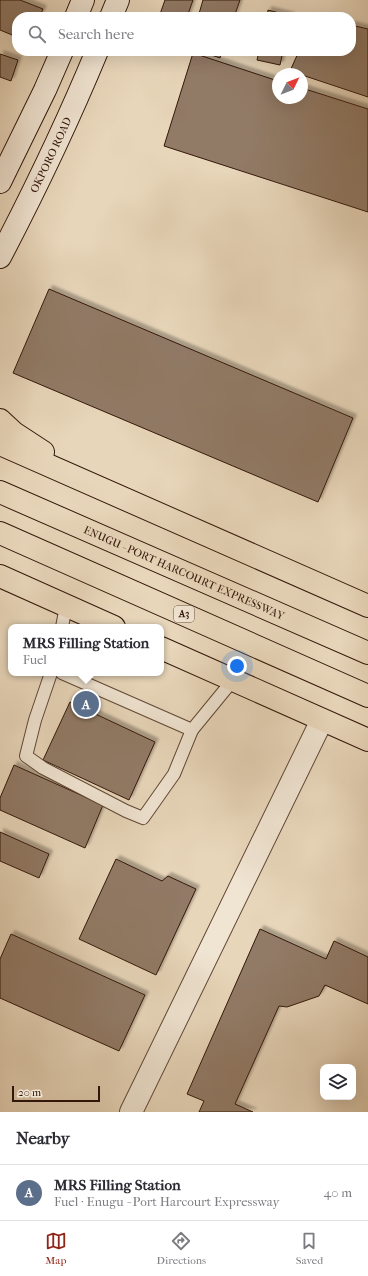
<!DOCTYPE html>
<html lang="en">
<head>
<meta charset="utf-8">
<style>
  body { margin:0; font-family:"IM FELL French Canon",serif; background:#f7f7f7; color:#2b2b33 }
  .controls { position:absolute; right:12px; bottom:12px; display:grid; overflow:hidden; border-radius:8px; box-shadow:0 4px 16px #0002 }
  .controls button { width:36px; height:36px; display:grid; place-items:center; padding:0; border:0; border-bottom:1px solid #e1e1e2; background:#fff; color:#2b2b33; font:20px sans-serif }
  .compass { position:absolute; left:272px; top:68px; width:36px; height:36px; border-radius:50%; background:#fff; box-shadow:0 4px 16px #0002; rotate:47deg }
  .scale { position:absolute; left:12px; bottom:10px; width:88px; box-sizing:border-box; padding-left:4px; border:2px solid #33170a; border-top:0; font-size:11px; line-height:14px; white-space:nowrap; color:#33170a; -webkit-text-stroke:3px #f0e4d2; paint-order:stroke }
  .you { position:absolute; left:237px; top:666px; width:14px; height:14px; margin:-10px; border:3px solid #fff; border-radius:50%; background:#1a73e8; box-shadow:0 0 0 6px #1a73e833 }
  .badge { display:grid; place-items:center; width:26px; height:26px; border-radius:50%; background:#8f2418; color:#fff; font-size:13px; font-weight:700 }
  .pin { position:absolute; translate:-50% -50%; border:2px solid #fff; box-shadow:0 1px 4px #0006 }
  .popup { position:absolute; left:8px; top:624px; width:156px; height:52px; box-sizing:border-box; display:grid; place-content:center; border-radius:8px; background:#fff; filter:drop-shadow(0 1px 3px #0005); font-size:13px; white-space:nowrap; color:#7c7c81 }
  .popup b { font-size:15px; color:#2b2b33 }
  .popup::after { content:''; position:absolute; left:50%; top:100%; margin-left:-8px; border:8px solid transparent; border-top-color:#fff }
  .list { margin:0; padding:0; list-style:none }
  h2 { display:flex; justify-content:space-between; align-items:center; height:52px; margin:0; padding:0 16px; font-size:17px }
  h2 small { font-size:13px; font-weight:400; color:#7c7c81 }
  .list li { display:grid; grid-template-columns:26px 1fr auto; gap:12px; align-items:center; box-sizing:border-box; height:56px; padding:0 16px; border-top:1px solid #e1e1e2 }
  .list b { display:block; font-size:15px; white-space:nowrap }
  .list p { margin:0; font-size:13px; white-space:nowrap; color:#7c7c81 }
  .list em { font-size:13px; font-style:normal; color:#7c7c81 }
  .icon { flex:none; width:22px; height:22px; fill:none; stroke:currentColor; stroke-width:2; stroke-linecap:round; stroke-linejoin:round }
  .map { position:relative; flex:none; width:368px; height:1112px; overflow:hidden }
  .search { position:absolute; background:#fff; box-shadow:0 4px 16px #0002; left:12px; right:12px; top:12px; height:44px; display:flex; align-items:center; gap:10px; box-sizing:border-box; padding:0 14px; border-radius:16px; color:#7c7c81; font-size:15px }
  .sheet { height:108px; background:#fff }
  nav { display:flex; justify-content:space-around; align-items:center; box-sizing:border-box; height:56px; border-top:1px solid #e1e1e2; background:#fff; font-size:11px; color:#7c7c81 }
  nav a { display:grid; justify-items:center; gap:2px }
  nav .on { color:#8f2418 }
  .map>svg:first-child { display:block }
</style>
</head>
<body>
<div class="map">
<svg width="368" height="1112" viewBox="0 0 368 1112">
  <defs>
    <filter id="shadow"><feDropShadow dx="3.5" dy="-3.5" stdDeviation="1" flood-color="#0004"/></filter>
  </defs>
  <rect width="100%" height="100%" fill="#e8d6ba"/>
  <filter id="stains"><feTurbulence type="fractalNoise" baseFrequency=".005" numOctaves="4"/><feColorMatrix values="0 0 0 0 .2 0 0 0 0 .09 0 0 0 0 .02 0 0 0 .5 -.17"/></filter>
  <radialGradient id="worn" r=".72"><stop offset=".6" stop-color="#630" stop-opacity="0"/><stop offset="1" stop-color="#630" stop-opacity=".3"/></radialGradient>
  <g fill="#917a66" stroke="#33170a" filter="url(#shadow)">
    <polygon points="0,0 20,0 43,9 39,17 17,17 17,37 0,30"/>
    <polygon points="165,0 193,0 187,17 159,17"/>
    <polygon points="203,0 240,0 234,17 198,17"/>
    <polygon points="268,10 291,16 291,17 267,17"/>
    <polygon points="351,25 368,29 368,97 302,75 302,74 298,74 290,71 299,51 351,51"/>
    <polygon points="200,51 222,51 220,58"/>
    <polygon points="259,51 283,51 280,65 257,60"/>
    <polygon points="193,53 278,81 278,98 302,98 302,88 368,109 368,212 164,146"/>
    <polygon points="0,54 18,60 11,81 0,77"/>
    <polygon points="49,289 353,418 318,502 13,373"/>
    <polygon points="70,702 155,742 129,800 43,760"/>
    <polygon points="14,765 103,805 85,848 0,810 0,798"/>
    <polygon points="0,832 49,854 39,878 0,861"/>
    <polygon points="116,859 162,881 168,876 196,889 156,975 79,939"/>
    <polygon points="260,929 326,959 334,941 368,957 368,1004 325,985 319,996 287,1007 279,1006 235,1104 253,1112 199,1112 204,1101 187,1094"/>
    <polygon points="11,934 145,995 119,1051 0,998 0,959"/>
  </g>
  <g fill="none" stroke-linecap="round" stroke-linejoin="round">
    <defs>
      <g id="lane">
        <polyline points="62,627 66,606"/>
        <polyline points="51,673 35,720 26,756 43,768 126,811 143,818 174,774 192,730"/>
        <polyline points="62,673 192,730 233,680"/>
      </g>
      <polyline id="street" points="131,1112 322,720"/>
      <g id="secondary">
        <polyline points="76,17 83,0"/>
        <polyline points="111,17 118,0"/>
        <polyline points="0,182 45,90 62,51"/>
        <path id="s1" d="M 0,257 C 35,190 68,121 97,51"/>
      </g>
      <g id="primary">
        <polyline points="0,420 14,433 43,452"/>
        <polyline points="0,444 368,606"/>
        <polyline points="0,576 114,627"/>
        <polyline points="161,648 368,740"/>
      </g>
      <g id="highway">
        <path id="s2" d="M 0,492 L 368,653"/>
        <polyline points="0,533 368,696"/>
      </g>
    </defs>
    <use href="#lane" stroke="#604736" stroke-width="14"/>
    <use href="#street" stroke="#604736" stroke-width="24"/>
    <use href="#secondary" stroke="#33170a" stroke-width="24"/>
    <use href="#primary" stroke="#33170a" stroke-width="24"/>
    <use href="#highway" stroke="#33170a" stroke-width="24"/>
    <use href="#lane" stroke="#f0e4d2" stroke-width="12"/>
    <use href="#street" stroke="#f0e4d2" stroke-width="22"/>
    <use href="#secondary" stroke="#f0e4d2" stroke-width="22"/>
    <use href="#primary" stroke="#e8d6ba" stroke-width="22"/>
    <use href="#highway" stroke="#e8d6ba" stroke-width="22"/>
  </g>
  <g text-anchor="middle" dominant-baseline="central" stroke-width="3" stroke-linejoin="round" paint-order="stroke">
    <rect fill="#f0e4d2" stroke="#6c5446" stroke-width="1" x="174" y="606" width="20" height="16" rx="3"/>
    <g font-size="10" font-weight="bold" fill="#33170a">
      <text x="184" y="614">A3</text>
    </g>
    <g font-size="11" fill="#33170a" stroke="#f0e4d2">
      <text stroke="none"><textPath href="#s1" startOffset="114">OKPORO ROAD</textPath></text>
      <text stroke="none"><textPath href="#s2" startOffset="201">ENUGU - PORT HARCOURT EXPRESSWAY</textPath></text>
    </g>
  </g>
  <rect width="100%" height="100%" filter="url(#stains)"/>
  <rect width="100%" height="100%" fill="url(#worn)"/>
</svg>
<div class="controls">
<button><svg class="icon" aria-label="layers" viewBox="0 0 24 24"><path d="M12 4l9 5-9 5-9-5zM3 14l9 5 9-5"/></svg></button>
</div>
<svg class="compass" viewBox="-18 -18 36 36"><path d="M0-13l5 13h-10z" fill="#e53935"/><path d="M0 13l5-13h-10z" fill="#7c7c81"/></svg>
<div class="scale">20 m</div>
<div class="you"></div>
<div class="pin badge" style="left:86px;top:704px;background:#5c6f8a">A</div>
<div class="popup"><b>MRS Filling Station</b>Fuel</div>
<div class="search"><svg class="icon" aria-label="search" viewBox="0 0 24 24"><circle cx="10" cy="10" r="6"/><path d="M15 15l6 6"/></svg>Search here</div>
</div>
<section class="sheet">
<h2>Nearby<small></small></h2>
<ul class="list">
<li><span class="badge" style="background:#5c6f8a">A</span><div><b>MRS Filling Station</b><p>Fuel · Enugu - Port Harcourt Expressway</p></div><em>40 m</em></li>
</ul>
</section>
<nav>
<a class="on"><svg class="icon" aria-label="map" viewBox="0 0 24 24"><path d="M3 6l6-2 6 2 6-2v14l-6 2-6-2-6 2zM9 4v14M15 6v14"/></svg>Map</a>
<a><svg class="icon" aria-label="directions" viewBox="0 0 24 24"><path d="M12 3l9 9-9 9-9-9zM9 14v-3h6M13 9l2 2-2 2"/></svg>Directions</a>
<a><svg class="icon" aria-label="saved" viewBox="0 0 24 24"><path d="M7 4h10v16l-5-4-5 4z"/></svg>Saved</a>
</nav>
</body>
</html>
